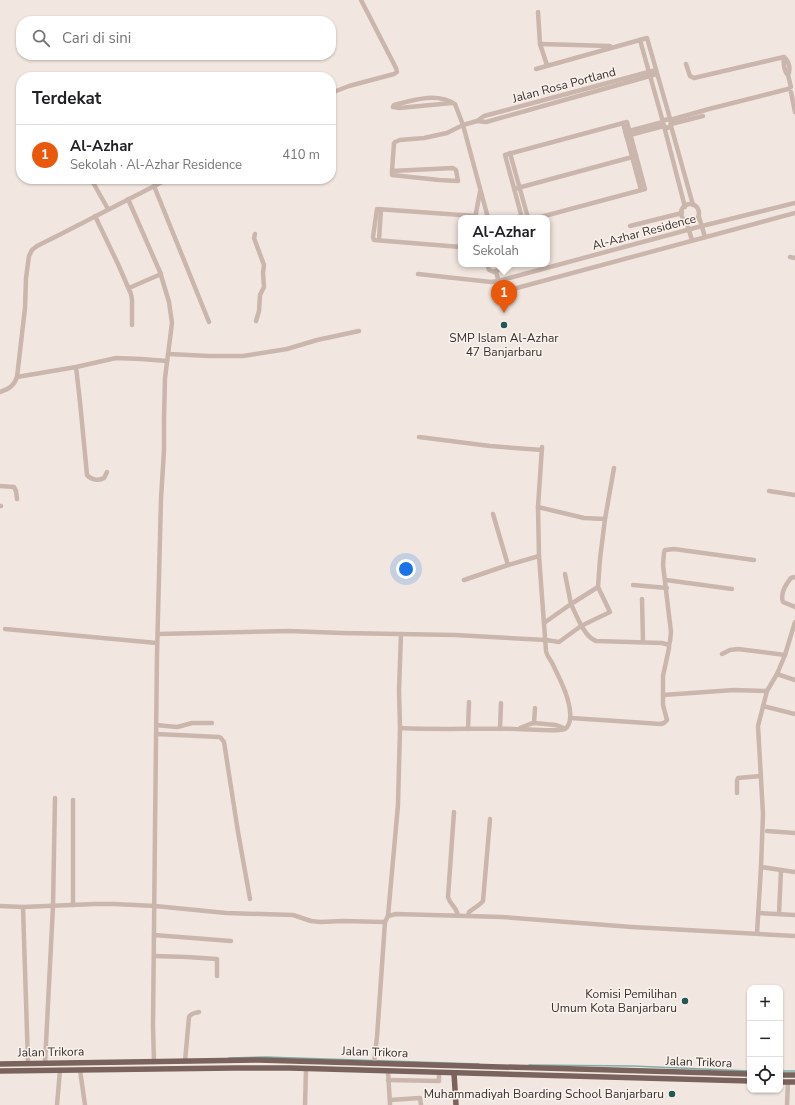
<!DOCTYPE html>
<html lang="id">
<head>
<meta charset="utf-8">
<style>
  body { margin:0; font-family:"Nunito Sans",sans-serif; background:#f6f6f6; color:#202124 }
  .controls { position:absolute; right:12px; bottom:12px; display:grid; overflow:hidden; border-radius:8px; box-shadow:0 1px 3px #0004 }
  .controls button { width:36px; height:36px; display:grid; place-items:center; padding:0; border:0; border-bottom:1px solid #e0e0e0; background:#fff; color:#202124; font:20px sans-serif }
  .you { position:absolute; left:406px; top:569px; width:14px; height:14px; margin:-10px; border:3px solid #fff; border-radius:50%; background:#1a73e8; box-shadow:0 0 0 6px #1a73e833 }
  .badge { display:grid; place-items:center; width:26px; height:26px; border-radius:50%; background:#ea580c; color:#fff; font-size:13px; font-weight:700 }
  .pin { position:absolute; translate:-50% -33px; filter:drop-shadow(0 1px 2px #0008) }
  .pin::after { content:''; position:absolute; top:21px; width:14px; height:12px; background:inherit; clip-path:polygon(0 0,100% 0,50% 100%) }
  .popup { position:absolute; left:458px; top:215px; width:92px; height:52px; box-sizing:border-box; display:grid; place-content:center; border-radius:8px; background:#fff; filter:drop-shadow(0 1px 3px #0005); font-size:13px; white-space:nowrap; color:#757577 }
  .popup b { font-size:15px; color:#202124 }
  .popup::after { content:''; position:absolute; left:50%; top:100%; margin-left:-8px; border:8px solid transparent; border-top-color:#fff }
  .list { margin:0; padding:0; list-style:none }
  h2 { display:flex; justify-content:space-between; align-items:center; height:52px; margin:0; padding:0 16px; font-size:17px }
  h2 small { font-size:13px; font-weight:400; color:#757577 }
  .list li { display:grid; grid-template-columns:26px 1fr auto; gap:12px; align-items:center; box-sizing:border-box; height:60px; padding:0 16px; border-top:1px solid #e0e0e0 }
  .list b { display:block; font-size:15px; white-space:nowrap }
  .list p { margin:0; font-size:13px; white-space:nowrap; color:#757577 }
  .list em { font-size:13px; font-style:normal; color:#757577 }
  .icon { flex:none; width:22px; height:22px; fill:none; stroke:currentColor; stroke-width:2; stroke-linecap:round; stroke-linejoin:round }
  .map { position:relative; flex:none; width:795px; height:1105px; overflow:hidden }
  .search { position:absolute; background:#fff; box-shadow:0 1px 3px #0004; left:16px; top:16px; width:320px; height:44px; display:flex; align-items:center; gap:10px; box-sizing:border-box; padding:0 14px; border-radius:16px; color:#757577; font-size:15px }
  .panel { position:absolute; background:#fff; box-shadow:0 1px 3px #0004; left:16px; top:72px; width:320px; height:112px; border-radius:16px }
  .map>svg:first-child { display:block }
</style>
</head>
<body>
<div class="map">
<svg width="795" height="1105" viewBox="0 0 795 1105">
  <rect width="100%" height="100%" fill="#f2e7e0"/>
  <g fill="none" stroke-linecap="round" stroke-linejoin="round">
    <g stroke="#80aeab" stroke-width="1.5">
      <polyline points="229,1058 266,1057 479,1064"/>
      <polyline points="529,1065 632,1066 750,1071"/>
      <polyline points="780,1071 795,1071"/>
    </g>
    <g stroke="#cab6ac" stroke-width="4.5">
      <polyline points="538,12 540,44 547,65"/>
      <polyline points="540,44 610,46"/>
      <path d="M 784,57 C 783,63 784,71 788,75"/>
      <polyline points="536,69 647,38 671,122 670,127 667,128 665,127 663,124 664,120 670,119"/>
      <polyline points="791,92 795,112"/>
      <polyline points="331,93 349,86 394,74 397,72 396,68 361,0"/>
      <path d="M 393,107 L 394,105 C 413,100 437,92 455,104 L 463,125 L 488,218"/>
      <polyline points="393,107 394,107 399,108 452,103"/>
      <path d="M 670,120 L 709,109 L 788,89 L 791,87 L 788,75 C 791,69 789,61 784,57 L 694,78 L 690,76 L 686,64"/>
      <polyline points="477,121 486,122 657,74"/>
      <polyline points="623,123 641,190"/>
      <polyline points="671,124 703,116"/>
      <polyline points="671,126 693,205"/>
      <polyline points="625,132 663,122 640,40"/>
      <polyline points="626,136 664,126 685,207"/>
      <polyline points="510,153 528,218"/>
      <polyline points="392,171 453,168 456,170 458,181 439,180 392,175 392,171 394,143 395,142 400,140 424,138 447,133 463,125 477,121 484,116 656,70"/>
      <polyline points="91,179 108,209"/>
      <polyline points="154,186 209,322"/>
      <polyline points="514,189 636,156"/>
      <polyline points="128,199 160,272 169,302 172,323 165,378 164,418 164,450 161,499 157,654 155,830 153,1027 154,1062"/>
      <circle cx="690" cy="213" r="9"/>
      <polyline points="95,216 118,264 131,294 132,300 132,325"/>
      <polyline points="699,217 705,237"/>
      <polyline points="475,218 480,192"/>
      <polyline points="522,218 505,155 627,122 645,189 537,218"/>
      <polyline points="686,221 692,240"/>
      <polyline points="630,226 682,213"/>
      <polyline points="255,234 254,238 264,265 263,273 264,287 260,295 259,311 256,321"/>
      <polyline points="379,240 381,209"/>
      <polyline points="461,247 374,240 373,237 377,209 475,216"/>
      <polyline points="790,257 795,258"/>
      <polyline points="489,264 488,267 489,270 494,272 498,270 499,267 498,264"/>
      <polyline points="496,272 502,292 795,213"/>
      <polyline points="418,274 491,282 498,281 702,226 795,203"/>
      <polyline points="129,288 161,274"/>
      <polyline points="168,354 209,356 243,356 287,349 317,340 359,331"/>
      <path d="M 76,367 L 80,402 L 87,475 C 91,480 99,481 104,478 L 107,472"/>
      <polyline points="17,377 76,367 116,358 141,359 167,361"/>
      <path d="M 0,392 C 9,389 14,386 17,377 L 25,308 L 26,278 L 29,256 L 32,250 L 37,246 L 61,234 L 168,179"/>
      <polyline points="419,437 490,446 542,450"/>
      <polyline points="0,486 14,487 16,491 17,499"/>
      <polyline points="769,491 795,495"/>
      <polyline points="0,506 1,506"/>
      <polyline points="538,507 584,518 605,519"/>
      <polyline points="493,514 508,565"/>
      <path d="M 795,577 L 791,578 C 786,584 780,594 783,602 L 795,607"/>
      <polyline points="464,580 508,565 539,556"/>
      <polyline points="666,580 732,589"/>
      <polyline points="633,585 667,588"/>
      <polyline points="642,599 643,642"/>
      <polyline points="544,623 571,604 565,574"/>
      <polyline points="5,629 157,643"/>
      <polyline points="158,634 289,631 342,633 455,635 546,640 559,642 581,626 610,612 598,587 600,559 605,519 614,468"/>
      <polyline points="669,645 670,641 671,632 663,565 664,553 665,550 674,549 754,560"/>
      <polyline points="722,654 730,650 738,649 785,655"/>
      <polyline points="777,674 795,680"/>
      <polyline points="663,695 734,690 767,691"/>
      <polyline points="763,706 795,714"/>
      <path d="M 571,718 L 661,724 L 664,723 L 667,720 L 663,705 L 663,676 L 669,648 L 669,645 L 662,643 L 596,641 C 584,637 576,614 571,604 L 598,587"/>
      <polyline points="534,723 556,725 564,728"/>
      <polyline points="156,725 177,727 181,726 192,723 212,723"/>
      <path d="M 400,728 C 439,730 478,728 516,729 C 527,729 556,732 565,729 C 568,727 570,722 570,719 C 572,703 561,681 554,667 C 552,661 547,657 546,651 L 539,556 L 538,507 L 542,447"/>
      <polyline points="520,728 530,724 534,723 535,708"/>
      <polyline points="468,729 469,702"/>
      <polyline points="500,729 501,703"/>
      <polyline points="156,734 219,737 221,738 224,742 238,832 250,899"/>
      <polyline points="737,793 737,781 738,778 761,776"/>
      <path d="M 454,812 L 448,897 C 450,905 457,907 458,916"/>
      <polyline points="767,831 795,833"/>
      <polyline points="761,867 781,870"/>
      <polyline points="73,905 73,800"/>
      <polyline points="0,906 23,907 95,904 114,904 155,906 226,913 293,915 311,921 320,922 343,921 385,922"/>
      <polyline points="23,907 28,1063"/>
      <polyline points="759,913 795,915"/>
      <polyline points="779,914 781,870 795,872"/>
      <polyline points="388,916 396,914 502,917 632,927 795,936"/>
      <polyline points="468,916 469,912 480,904 483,901 490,819"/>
      <polyline points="757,933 761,867 763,814 758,726 767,691 777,674 785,655 795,622"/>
      <polyline points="154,935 231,941"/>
      <polyline points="154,956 187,957 217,959 217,976"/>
      <path d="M 185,1061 L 189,1017 C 191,1013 195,1013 199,1012"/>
      <polyline points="45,1063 53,906 55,798"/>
      <polyline points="374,1063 377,1037 385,922 388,916 398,805 400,728 399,690 401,634"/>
      <polyline points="80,1070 85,1105"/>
      <polyline points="388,1071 390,1105"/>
      <polyline points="388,1080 439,1081 439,1073"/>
      <polyline points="390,1100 420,1098 421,1105"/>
      <polyline points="57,1105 60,1070"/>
      <polyline points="305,1105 306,1069"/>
      <polyline points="787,1105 788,1082"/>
    </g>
    <g stroke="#79635c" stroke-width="5.5">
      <polyline points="0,1064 258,1060 750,1074"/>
      <polyline points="0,1071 234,1068 290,1068 750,1081"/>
      <polyline points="454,1073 456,1105"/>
      <polyline points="780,1075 795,1075"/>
      <polyline points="780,1082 795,1082"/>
    </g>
  </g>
  <g fill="#215856" stroke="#faf2ec" stroke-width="1.5">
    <circle cx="504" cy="325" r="4"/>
    <circle cx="685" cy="1001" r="4"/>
    <circle cx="672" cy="1094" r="4"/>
  </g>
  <g text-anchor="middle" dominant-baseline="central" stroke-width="3" stroke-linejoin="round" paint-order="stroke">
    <g font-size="12" fill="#382d2a" stroke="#faf2ec">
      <text transform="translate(564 85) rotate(-15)">Jalan Rosa Portland</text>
      <text transform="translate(644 232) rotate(-15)">Al-Azhar Residence</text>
      <text transform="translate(51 1052) rotate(-1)">Jalan Trikora</text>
      <text transform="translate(375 1052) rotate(2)">Jalan Trikora</text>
      <text transform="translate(699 1062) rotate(2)">Jalan Trikora</text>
    </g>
    <g font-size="12" fill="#382d2a" stroke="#faf2ec" text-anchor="end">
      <text x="504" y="338" text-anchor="middle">SMP Islam Al-Azhar<tspan x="504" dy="14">47 Banjarbaru</tspan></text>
      <text x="677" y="994">Komisi Pemilihan<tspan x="677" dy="14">Umum Kota Banjarbaru</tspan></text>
      <text x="664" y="1094">Muhammadiyah Boarding School Banjarbaru</text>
    </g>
  </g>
</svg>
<div class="controls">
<button>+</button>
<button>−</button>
<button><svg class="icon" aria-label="locate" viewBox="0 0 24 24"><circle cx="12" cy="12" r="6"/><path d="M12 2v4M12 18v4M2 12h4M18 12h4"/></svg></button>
</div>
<div class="you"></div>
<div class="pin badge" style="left:504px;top:313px">1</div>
<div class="popup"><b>Al-Azhar</b>Sekolah</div>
<div class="search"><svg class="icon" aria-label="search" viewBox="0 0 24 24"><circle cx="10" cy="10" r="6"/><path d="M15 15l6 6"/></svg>Cari di sini</div>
<section class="panel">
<h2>Terdekat<small></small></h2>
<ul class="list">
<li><span class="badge">1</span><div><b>Al-Azhar</b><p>Sekolah · Al-Azhar Residence</p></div><em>410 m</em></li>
</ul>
</section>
</div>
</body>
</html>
